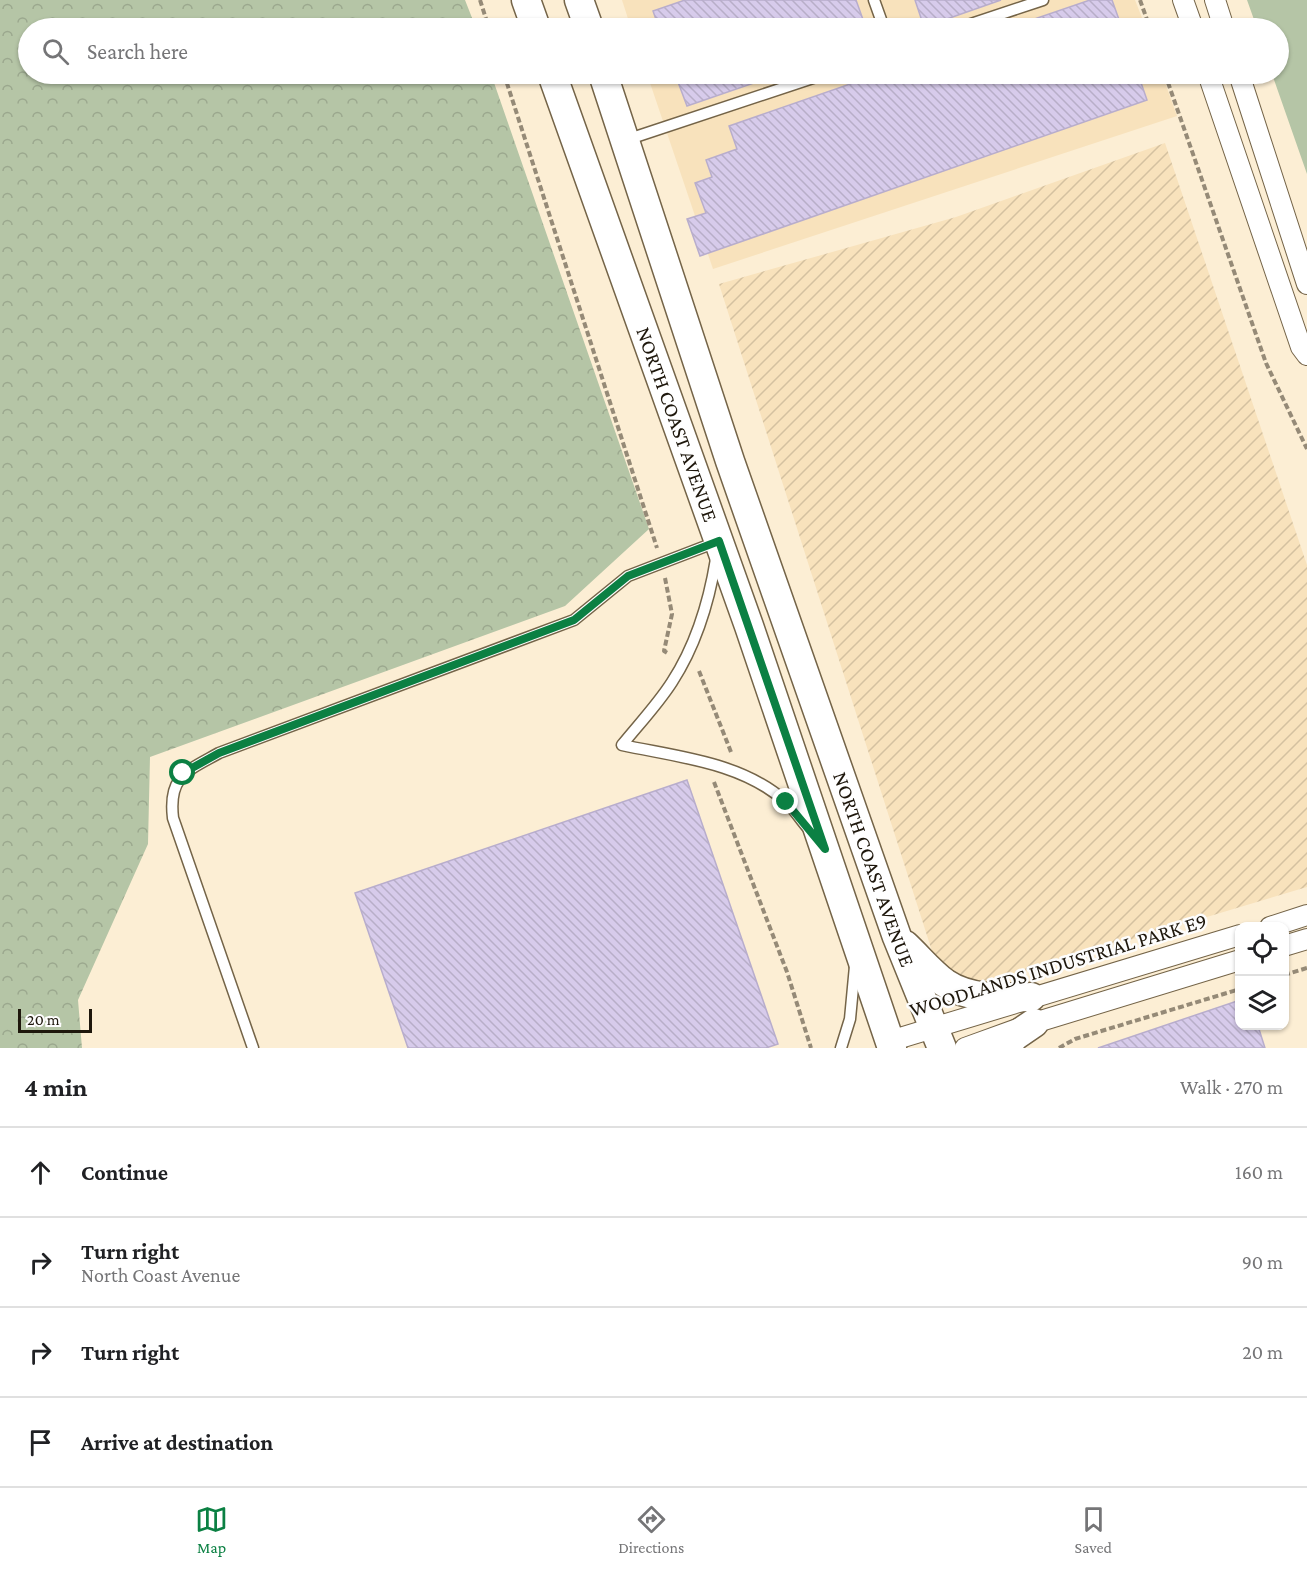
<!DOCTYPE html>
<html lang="en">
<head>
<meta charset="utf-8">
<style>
  body { margin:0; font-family:"Crimson Pro",serif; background:#f6f6f6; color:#202124 }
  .controls { position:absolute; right:18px; bottom:18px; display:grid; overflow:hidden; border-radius:12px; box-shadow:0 2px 4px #0004 }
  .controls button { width:54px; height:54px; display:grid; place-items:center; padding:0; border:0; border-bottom:2px solid #e0e0e0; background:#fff; color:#202124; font:30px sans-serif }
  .scale { position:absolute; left:18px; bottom:15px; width:74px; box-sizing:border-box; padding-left:6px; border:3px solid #1e170c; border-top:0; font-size:16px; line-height:21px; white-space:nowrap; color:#1e170c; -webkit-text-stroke:4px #fdfdfd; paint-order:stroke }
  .stop { position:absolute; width:18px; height:18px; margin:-14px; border:4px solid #0b8043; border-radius:50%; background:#fff }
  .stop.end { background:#0b8043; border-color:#fff; box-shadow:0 2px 6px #0008 }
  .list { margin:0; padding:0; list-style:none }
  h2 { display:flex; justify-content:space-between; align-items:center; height:78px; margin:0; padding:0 24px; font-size:26px }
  h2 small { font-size:20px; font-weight:400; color:#757577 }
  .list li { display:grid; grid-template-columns:39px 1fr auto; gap:18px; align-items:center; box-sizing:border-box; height:90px; padding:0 24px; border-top:2px solid #e0e0e0 }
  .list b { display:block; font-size:22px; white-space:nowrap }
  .list p { margin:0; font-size:20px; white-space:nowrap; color:#757577 }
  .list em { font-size:20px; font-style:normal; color:#757577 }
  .icon { flex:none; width:33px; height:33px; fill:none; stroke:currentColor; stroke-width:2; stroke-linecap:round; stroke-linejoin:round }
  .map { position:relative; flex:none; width:1307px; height:1048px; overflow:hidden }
  .search { position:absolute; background:#fff; box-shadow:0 2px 4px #0004; left:18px; right:18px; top:18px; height:66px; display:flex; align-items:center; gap:15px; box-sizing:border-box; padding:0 21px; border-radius:33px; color:#757577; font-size:22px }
  .sheet { height:438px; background:#fff }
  nav { display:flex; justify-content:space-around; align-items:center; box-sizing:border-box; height:84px; border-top:2px solid #e0e0e0; background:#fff; font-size:16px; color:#757577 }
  nav a { display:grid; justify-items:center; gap:3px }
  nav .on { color:#0b8043 }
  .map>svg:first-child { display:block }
</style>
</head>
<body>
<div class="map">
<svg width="1307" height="1048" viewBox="0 0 1307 1048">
  <defs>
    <pattern id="industrial-furrows" width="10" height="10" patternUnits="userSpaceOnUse" patternTransform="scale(1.5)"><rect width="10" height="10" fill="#f8e2bc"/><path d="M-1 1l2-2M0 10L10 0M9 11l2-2" fill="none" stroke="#d4c1a0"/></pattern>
    <pattern id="forest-crowns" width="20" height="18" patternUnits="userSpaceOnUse" patternTransform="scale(1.5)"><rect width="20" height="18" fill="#b5c5a6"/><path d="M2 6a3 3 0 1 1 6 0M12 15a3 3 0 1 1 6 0" fill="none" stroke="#9ba88e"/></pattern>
    <pattern id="building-back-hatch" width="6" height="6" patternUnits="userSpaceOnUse" patternTransform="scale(1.5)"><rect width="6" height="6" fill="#d7cbeb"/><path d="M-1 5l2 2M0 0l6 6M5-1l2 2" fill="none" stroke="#b8aec8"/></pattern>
  </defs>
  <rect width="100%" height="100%" fill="#fceed4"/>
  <g fill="#f8e2bc">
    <polygon points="622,0 1135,0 1146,28 631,28"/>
    <polygon points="647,74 1162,74 1177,116 713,269"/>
  </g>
  <polygon fill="url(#industrial-furrows)" points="1165,143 1307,565 1307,887 946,995 719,284 956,217"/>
  <polygon fill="#b5c5a6" points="1247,0 1307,0 1307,174 1272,74 1278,74 1278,28 1257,28"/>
  <polygon fill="url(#forest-crowns)" points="0,0 465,0 476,28 28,28 28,74 491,74 649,529 565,606 150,757 148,844 78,1000 82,1048 0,1048"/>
  <g fill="url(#building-back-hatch)" stroke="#b8adcc" stroke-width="1.5">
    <polygon points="685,0 856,0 866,28 659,28 653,11"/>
    <polygon points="915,0 1001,0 924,27"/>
    <polygon points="1090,0 1112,0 1122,28 1008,28"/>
    <polygon points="675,74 780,74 687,106"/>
    <polygon points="879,74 1138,74 1147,100 700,256 687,219 706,213 695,183 712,177 706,160 737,149 729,126"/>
    <polygon points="687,780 778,1044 766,1048 408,1048 355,893"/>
    <polygon points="1240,1000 1240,1026 1258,1026 1265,1048 1098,1048"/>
  </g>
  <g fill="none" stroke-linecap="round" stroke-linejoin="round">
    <defs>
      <g id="lane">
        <polyline points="874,0 884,28"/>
        <polyline points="959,28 1043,0"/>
        <polyline points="626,140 825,74"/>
        <path d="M 716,559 C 709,602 696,645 672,682 C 658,704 639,724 622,745 C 677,757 742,762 786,802 C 794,809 800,819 807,827"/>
        <path d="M 253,1048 L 173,818 C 168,776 187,771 219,753 L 574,620 L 628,576 L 719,541"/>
        <polyline points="841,1048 850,1019 855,966"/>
      </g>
      <g id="street">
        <polyline points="1183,0 1193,28"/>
        <polyline points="1215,0 1224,28"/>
        <polyline points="1208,74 1301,347 1307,355"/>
        <polyline points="1239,74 1307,284"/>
        <polyline points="1270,927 1307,915"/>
        <polyline points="1284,946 1307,939"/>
        <polyline points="890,1041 1240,935"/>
        <polyline points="965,1048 1034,1023 1240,960"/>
      </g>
      <g id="secondary">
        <polyline points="526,0 536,28"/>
        <polyline points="579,0 589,28"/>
        <path id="s1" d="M 552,74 L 749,626 L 892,1048"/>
        <path id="s2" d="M 603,74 L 730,461 L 897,937 L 942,1048"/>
        <path d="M 905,945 C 918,957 931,973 945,983 C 970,1000 1003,998 1031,997"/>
        <polyline points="1004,1048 1015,1036 1034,1023"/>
      </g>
    </defs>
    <use href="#lane" stroke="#746448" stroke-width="13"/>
    <use href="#street" stroke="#746448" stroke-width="22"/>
    <use href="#secondary" stroke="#746448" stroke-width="31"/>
    <g stroke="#958a77" stroke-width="4" stroke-dasharray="6 3" stroke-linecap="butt">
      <polyline points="480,0 489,28"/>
      <polyline points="1140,0 1150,28"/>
      <polyline points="504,74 657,548"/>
      <polyline points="1165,74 1266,363 1307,449"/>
      <polyline points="665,578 672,614 664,651 669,654"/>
      <polyline points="699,671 731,752"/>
      <polyline points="714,782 787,972 811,1048"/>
      <polyline points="1033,969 1055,966"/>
      <polyline points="1284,975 1307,968"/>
      <polyline points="1059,1048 1075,1039 1240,989"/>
    </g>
    <use href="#lane" stroke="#fff" stroke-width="10"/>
    <use href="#street" stroke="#fff" stroke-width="20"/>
    <use href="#secondary" stroke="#fff" stroke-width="28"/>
  </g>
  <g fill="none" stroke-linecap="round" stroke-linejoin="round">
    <polyline stroke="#0b8043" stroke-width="8" points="183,773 219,753 574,620 628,576 719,541 825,849 786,802"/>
  </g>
  <g text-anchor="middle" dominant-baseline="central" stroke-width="5" stroke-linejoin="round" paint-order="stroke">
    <g font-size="21" fill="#1e170c" stroke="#fdfdfd">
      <text stroke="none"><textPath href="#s1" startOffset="372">NORTH COAST AVENUE</textPath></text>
      <text stroke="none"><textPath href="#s2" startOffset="840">NORTH COAST AVENUE</textPath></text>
      <text transform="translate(1058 965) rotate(-17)">WOODLANDS INDUSTRIAL PARK E9</text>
    </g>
  </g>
</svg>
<div class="controls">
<button><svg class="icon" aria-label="locate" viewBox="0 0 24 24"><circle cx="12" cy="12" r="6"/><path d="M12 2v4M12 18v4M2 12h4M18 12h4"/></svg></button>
<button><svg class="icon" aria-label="layers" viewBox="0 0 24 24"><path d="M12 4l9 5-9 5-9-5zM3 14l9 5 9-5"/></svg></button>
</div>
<div class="scale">20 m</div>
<div class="stop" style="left:183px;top:773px"></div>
<div class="stop end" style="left:786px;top:802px"></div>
<div class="search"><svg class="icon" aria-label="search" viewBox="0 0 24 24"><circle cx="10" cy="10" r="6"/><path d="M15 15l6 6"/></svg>Search here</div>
</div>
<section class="sheet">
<h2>4 min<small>Walk · 270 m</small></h2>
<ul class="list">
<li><svg class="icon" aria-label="ahead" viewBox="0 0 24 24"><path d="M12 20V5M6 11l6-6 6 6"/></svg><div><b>Continue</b></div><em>160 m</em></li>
<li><svg class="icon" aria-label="right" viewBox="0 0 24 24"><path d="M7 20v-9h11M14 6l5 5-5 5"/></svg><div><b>Turn right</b><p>North Coast Avenue</p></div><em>90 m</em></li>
<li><svg class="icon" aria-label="right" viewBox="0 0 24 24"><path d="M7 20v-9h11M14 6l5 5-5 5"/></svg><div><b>Turn right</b></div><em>20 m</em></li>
<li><svg class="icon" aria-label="arrive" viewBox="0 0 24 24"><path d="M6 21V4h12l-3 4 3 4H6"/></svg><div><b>Arrive at destination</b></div></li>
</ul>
</section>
<nav>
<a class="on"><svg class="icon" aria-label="map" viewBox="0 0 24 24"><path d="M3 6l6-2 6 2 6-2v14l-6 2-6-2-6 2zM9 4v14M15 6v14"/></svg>Map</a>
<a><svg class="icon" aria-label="directions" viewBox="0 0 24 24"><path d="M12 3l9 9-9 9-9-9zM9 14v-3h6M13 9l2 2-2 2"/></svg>Directions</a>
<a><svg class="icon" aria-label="saved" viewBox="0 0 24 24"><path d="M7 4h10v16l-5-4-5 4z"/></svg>Saved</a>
</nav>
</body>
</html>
